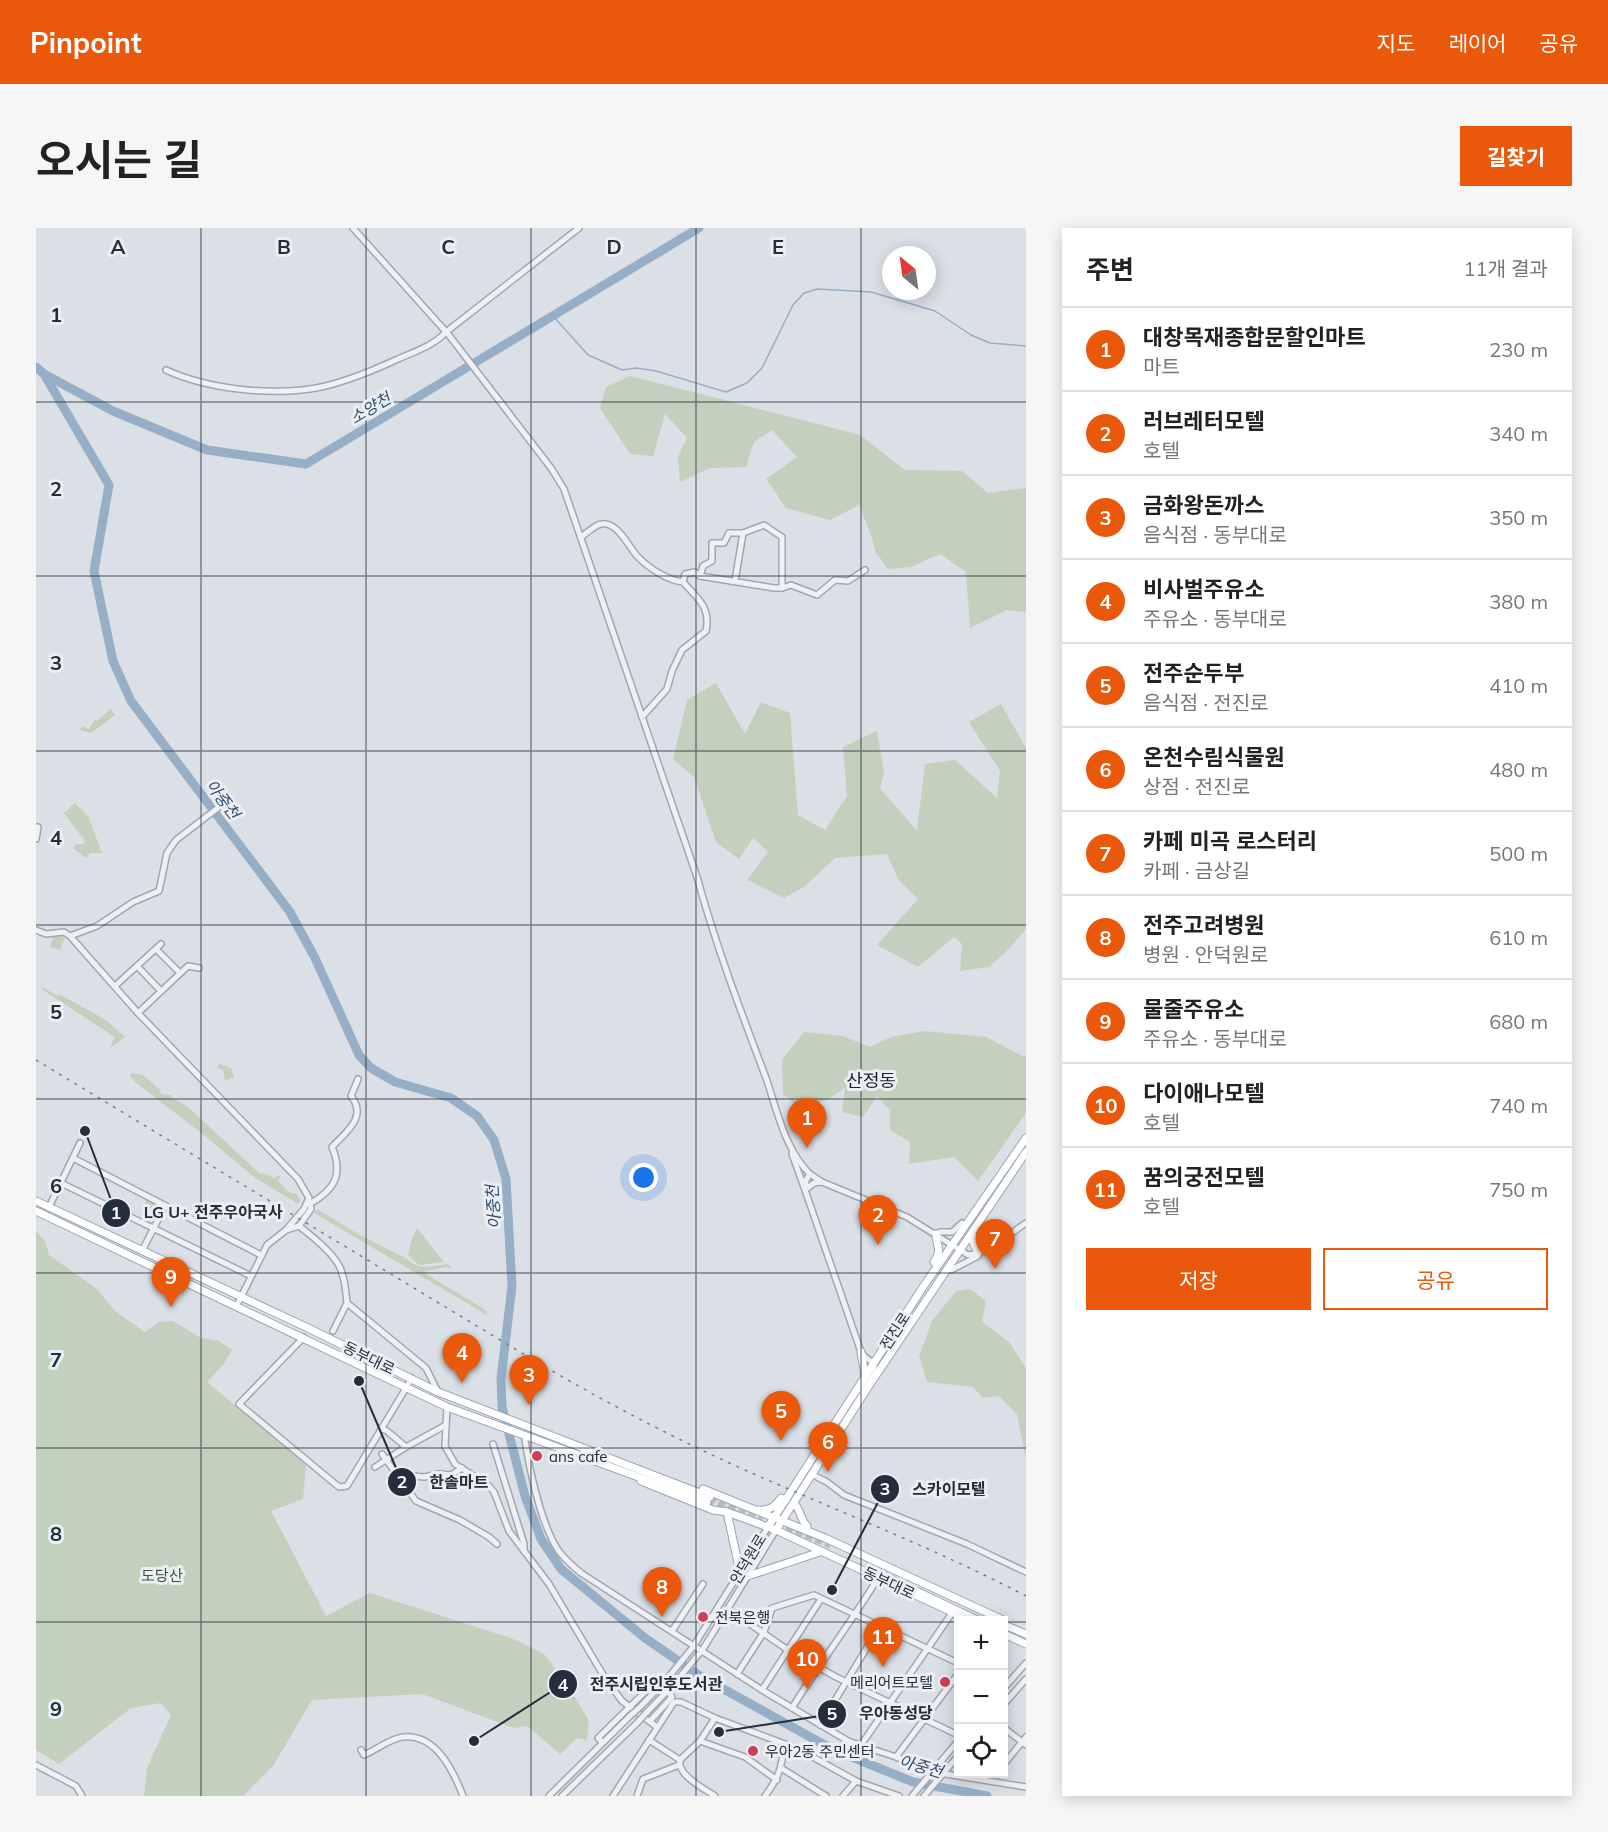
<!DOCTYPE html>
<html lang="ko">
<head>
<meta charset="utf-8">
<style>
  body { margin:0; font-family:Mulish,"Noto Sans KR",sans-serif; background:#f6f6f6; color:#222 }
  .controls { position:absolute; right:18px; bottom:18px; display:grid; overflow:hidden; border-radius:0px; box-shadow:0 3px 15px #0003 }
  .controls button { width:54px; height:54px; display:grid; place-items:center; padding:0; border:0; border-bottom:2px solid #e0e0e0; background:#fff; color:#222; font:30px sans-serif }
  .compass { position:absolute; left:846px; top:18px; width:54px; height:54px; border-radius:50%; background:#fff; box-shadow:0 3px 15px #0003; rotate:331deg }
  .you { position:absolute; left:608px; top:950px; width:21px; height:21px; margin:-15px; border:4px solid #fff; border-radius:50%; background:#1a73e8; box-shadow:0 0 0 9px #1a73e833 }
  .badge { display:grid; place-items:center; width:39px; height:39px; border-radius:50%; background:#ea580c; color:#fff; font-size:20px; font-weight:700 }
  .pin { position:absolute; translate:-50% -50px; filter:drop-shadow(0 2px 3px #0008) }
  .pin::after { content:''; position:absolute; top:32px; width:21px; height:18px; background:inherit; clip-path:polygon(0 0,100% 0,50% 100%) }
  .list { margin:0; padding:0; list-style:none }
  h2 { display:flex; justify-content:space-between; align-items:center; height:78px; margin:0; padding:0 24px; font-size:26px }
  h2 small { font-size:20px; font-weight:400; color:#767676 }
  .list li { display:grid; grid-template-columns:39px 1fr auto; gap:18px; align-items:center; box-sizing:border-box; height:84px; padding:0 24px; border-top:2px solid #e0e0e0 }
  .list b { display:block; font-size:22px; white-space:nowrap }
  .list p { margin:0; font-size:20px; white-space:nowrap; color:#767676 }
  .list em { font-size:20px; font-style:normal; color:#767676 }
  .actions { display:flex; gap:12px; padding:18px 24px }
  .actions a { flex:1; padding:14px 0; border:2px solid #ea580c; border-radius:0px; text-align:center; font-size:21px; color:#ea580c }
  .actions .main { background:#ea580c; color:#fff }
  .icon { flex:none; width:33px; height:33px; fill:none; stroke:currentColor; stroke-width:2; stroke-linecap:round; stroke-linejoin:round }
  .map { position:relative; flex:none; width:990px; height:1568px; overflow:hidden; border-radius:0px }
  header { display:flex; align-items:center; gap:36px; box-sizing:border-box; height:84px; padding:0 30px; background:#ea580c; color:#fff }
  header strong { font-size:28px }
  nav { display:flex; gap:33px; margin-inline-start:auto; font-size:21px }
  .intro { display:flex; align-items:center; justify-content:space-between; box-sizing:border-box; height:144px; padding:0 36px }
  h1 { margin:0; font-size:42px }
  .button { padding:15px 27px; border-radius:0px; background:#ea580c; color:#fff; font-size:21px; font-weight:700 }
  main { display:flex; gap:36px; padding:0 36px }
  aside { flex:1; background:#fff; border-radius:0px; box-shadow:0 3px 15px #0003 }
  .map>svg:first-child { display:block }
</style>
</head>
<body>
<header>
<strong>Pinpoint</strong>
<nav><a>지도</a><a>레이어</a><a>공유</a></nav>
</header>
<div class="intro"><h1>오시는 길</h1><a class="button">길찾기</a></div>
<main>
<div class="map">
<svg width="990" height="1568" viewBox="0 0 990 1568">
  <rect width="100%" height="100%" fill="#dbe0e6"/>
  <g fill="#c2d0bd">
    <polygon points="594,148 824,207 869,242 926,243 952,265 990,260 990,384 971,382 934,400 930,344 904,326 875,339 852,341 839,323 836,309 823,277 794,292 750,280 730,251 761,229 736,202 718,214 710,239 674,240 644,254 642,229 651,210 629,186 617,228 594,226 564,180 570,159"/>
    <polygon points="680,455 709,506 725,474 754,485 762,587 789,602 811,568 807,519 841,503 848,545 844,560 881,603 889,536 919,532 961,570 964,543 933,494 965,476 990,520 990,701 971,723 953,739 924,743 926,716 918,709 882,739 841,717 882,671 862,651 851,626 799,630 768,659 748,670 711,652 732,624 717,610 703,631 680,614 658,549 637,531 651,472"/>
    <polygon points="75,481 79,487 55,505 44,502 46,498 53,501 59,492 61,493"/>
    <polygon points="39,575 52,588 66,625 54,625 50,630 37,620 40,616 47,616 49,613 28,585"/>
    <polygon points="27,706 29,709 24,722 14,719 18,707"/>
    <polygon points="6,759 22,768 25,767 70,792 89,809 74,820 79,809 7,762"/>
    <polygon points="889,803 950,809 987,828 990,827 990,885 942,953 918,929 873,936 874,914 854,902 854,882 841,868 827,889 806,884 809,860 789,873 761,879 747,866 746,832 768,804 807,808 834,819 855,809"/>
    <polygon points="184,836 195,840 198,849 189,853 187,842 180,839"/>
    <polygon points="95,845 107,847 124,862 125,866 135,867 136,870 151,878 223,945 233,947 237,950 245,947 242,953 254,965 261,966 264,972 262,976 218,949 169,908 99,854 94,848"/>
    <polygon points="111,971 123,977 124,981 121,988 107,980"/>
    <path d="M 281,981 L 322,1006 L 371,1031 C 383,1043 396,1038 412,1036 L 416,1041 L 411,1039 L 389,1043 L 390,1046 L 445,1079 L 450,1083 L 451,1087 L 278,985 Z"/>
    <polygon points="381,1000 408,1034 383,1037 372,1027 375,1013"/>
    <polygon points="0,1003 10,1015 13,1027 61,1061 80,1084 109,1104 123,1094 137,1093 165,1110 183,1113 196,1122 188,1136 171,1154 270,1237 267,1271 235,1283 290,1388 334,1365 475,1410 508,1426 519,1440 513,1452 519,1454 529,1445 534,1451 537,1466 553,1493 551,1512 541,1510 524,1526 491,1498 478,1500 386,1466 276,1472 237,1538 207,1568 108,1568 111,1540 135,1487 125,1475 95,1480 23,1536 0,1522"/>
    <polygon points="934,1061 950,1073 946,1094 973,1114 990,1140 990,1232 981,1186 963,1168 947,1170 937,1159 891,1154 883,1128 896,1093 920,1063"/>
  </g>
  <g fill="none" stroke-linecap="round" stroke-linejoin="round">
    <polyline stroke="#96afc7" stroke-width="1.5" points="517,88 552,127 586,142 600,140 620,143 690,164 711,155 726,140 757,77 768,65 781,61 835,64 899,83 935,107 954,115 990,118"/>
    <g stroke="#96afc7" stroke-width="9">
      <polyline points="0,139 8,146 77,183 171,222 270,236 663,0"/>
      <polyline points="8,146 73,257 58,343 77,433 95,473 254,684 279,730 323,827 335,840 359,854 415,870 441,888 458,912 470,951 476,1058 465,1151 466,1179 489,1268 505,1311 525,1341 609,1410 664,1448 796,1521 877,1554 951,1568"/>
    </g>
    <g stroke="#b7bcc4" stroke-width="7" stroke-dasharray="7 3.5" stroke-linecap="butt">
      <polyline points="674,1269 728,1289"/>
      <polyline points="671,1274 697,1283"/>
      <polyline points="741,1295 794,1317"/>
    </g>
    <defs>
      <g id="minor">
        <path d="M 317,0 L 412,106 L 515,240 L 528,261 L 661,649 C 680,718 705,784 730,850 C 741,882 749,922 774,946 L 770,952 L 769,962 L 825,1124 L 830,1130 L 838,1135 L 838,1142 L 825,1162 L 828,1165"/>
        <path d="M 130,142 C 171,161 234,168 280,160 C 308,155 336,143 362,131 C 380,123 397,118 410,104 L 543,0"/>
        <path d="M 545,309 C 551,305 559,297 565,296 C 582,293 593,320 602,329 C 614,341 631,352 647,354"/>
        <polyline points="664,348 667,338 676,333 676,315 688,315 693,305 707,305 728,297 746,309 746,360"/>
        <polyline points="699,353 707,305"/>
        <path d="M 606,489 L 631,461 L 636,443 L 646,422 L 670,403 C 675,379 662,371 647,354 L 649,346 L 659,344 L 664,348 L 738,360 L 746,360 L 755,357 L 781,367 L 799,352 L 812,353 L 829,342"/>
        <polyline points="0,599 2,599 0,611"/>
        <polyline points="0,702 10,706 28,704 34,708 61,698 97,674 123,663 131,625 140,612 187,576"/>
        <polyline points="34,708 102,785 262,951 273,970 268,981 250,1002"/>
        <polyline points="120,721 144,745"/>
        <polyline points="101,738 125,763"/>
        <polyline points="79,758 125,716"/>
        <polyline points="102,785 152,738 163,740"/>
        <polyline points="756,926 769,962 778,955 786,954"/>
        <polyline points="37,930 225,1027"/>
        <path d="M 774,946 L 786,954 L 871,989 L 932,1027 C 954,1024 972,1007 990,995"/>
        <polyline points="25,955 215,1048"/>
        <path d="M 275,975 C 300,961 307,945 296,919 C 310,904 332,889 315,868 L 322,851"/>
        <polyline points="13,979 44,915"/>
        <polyline points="263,998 275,981 274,974"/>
        <polyline points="900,1006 904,1004 916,1004 926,995 929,998"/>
        <polyline points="106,1023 129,978"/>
        <polyline points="913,1041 915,1042 942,1028 942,1025"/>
        <path d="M 201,1077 L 231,1017 L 250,1002 L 263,998 C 276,1008 300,1027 305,1042 C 309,1052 310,1064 311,1075 L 390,1140 L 402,1164"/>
        <polyline points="297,1103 311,1075"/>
        <polyline points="268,1109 203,1176 303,1259 311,1258 376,1150"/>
        <polyline points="411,1179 409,1218 419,1236 452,1257 458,1264 473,1303 513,1356 569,1450 586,1473 621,1499"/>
        <path d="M 488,1206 C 493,1239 504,1294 522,1322 C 529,1332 537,1338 545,1345 L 726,1462 L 812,1513 L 860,1529 L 897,1544 L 990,1559"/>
        <polyline points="457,1216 488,1316 488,1323"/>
        <polyline points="370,1219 410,1197"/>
        <polyline points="346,1226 380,1273 424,1292 453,1309 461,1316"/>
        <polyline points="339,1239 370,1219 351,1203 345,1200"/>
        <polyline points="777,1247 791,1254 808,1267 931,1316 990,1344"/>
        <polyline points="366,1253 378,1248 388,1249 403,1246 415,1247 426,1240"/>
        <polyline points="692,1381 752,1422 800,1449 922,1507"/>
        <polyline points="636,1403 667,1356"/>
        <polyline points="701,1446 728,1404 736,1380 778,1367 922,1435"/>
        <polyline points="968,1460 990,1435"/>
        <polyline points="726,1462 785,1371"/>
        <polyline points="968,1476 990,1451"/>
        <polyline points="604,1479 631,1451 657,1419 732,1299"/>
        <path d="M 756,1480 C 783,1436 815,1395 842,1350"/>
        <polyline points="611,1484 638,1456 667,1421 740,1302"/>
        <polyline points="614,1493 636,1469 632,1463"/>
        <polyline points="784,1497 844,1398"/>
        <polyline points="968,1500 990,1517"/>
        <path d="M 613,1512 L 644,1532 C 641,1547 667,1560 679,1568"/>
        <polyline points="664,1513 709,1529 741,1552"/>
        <polyline points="566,1514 562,1510 622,1451 628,1453"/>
        <polyline points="825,1517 916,1385"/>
        <path d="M 325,1522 L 328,1527 C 340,1522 355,1510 367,1509 C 400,1506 417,1542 427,1568"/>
        <polyline points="860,1529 922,1446"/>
        <polyline points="644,1532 664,1513 679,1490"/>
        <polyline points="968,1536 990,1509"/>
        <polyline points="0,1537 40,1558 46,1568"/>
        <polyline points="745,1540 790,1568"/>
        <polyline points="513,1568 594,1488"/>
        <polyline points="526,1568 601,1495"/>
        <polyline points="577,1568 638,1474 645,1474 679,1490 749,1516 766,1523 820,1553 863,1568"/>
        <polyline points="601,1568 607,1551 643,1537"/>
        <path d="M 729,1568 C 744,1548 745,1540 749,1516"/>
        <polyline points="807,1568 820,1553"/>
        <polyline points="876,1568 922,1513"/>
        <polyline points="888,1568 922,1528"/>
      </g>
      <g id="major">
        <polyline points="0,973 272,1100 402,1164 674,1269"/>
        <polyline points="0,983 411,1179 671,1274"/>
        <path d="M 900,1006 C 900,1019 907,1021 898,1034 L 902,1037"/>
        <polyline points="936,1007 939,1010 937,1014 942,1025"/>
        <polyline points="825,1124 829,1147"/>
        <polyline points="605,1253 677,1282 691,1284 740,1302 933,1392"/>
        <polyline points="667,1261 789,1310 967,1392"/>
        <path d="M 758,1276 C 765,1281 764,1292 771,1298 L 769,1302"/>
        <path d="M 722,1282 C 733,1283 739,1279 745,1270 L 750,1272"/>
        <polyline points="691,1284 702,1335 707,1339"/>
        <polyline points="732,1299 887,1059 990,910"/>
        <polyline points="740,1302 834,1156 990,924"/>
        <polyline points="840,1344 941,1392"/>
        <polyline points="712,1348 784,1324"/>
        <polyline points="968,1397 990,1406"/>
        <polyline points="968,1406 990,1416"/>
      </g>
    </defs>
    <use href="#minor" stroke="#a1a7b0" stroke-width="8"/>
    <use href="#major" stroke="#9ba4b2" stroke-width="9"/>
    <use href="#minor" stroke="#eef0f4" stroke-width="5"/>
    <use href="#major" stroke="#fff" stroke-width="7"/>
    <path stroke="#75808f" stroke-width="1.5" stroke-dasharray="3 6" stroke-linecap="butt" d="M 0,832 L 489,1127 C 561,1170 635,1209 711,1243 C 804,1284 900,1321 990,1368"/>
    <defs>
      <g id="minor-bridge">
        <polyline points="594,1488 604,1479"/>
        <polyline points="601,1495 611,1484"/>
      </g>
    </defs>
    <use href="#minor-bridge" stroke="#a1a7b0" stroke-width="8" stroke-linecap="butt"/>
    <use href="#minor-bridge" stroke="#eef0f4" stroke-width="5"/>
  </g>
  <path fill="none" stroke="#252e3c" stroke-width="1.5" stroke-opacity="0.55" d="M 165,0 L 165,1568M 330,0 L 330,1568M 495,0 L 495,1568M 660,0 L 660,1568M 825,0 L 825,1568M 0,174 L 990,174M 0,348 L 990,348M 0,523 L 990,523M 0,697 L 990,697M 0,871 L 990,871M 0,1045 L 990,1045M 0,1220 L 990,1220M 0,1394 L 922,1394M 968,1394 L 990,1394"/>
  <g fill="#cd3e57" stroke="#ebeff4" stroke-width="2">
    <circle cx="501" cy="1228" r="6"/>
    <circle cx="667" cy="1389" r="6"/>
    <circle cx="909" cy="1454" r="6"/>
    <circle cx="717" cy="1523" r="6"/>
  </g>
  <g text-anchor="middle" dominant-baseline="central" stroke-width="6" stroke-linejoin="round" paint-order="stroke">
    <g font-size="15" fill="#252e3c" stroke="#ebeff4">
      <text transform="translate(859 1103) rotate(-57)">전진로</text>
      <text transform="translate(333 1130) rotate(26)">동부대로</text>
      <text transform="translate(712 1331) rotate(-59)">안덕원로</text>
      <text transform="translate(853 1355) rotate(25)">동부대로</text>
    </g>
    <g font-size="15" fill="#252e3c" stroke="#ebeff4" text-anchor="start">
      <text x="513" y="1228">ans cafe</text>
      <text x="679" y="1389">전북은행</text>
      <text x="897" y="1454" text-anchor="end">메리어트모텔</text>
      <text x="729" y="1523">우아2동 주민센터</text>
    </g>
    <g font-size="15" fill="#3b5833" stroke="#ebeff4">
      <text x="126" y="1347">도당산</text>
    </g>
    <g font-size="16" font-style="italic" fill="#304e6f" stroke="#ebeff4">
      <text transform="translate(334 180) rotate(-31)">소양천</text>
      <text transform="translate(187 571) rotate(53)">아중천</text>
      <text transform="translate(457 979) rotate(-94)">아중천</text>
      <text transform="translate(885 1538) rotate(16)">아중천</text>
    </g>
    <g font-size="18" fill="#181f2c" stroke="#ebeff4">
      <text x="835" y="852">산정동</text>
    </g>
  </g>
  <g font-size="20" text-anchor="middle" font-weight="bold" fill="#252e3c" stroke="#ebeff4" stroke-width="6" stroke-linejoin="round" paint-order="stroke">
    <text x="82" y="26">A</text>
    <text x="248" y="26">B</text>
    <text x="412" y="26">C</text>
    <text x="578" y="26">D</text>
    <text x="742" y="26">E</text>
    <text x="20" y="94">1</text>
    <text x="20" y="268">2</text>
    <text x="20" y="442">3</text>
    <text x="20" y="617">4</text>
    <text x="20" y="791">5</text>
    <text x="20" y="965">6</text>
    <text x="20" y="1139">7</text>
    <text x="20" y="1313">8</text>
    <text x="20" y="1488">9</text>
  </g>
  <path fill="none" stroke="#252e3c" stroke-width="2" d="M49 903L80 985M323 1153L366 1254M796 1362L849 1261M438 1513L527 1456M683 1504L796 1486"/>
  <g fill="#252e3c" stroke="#ebeff4" stroke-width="2">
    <circle cx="49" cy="903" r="6"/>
    <circle cx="323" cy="1153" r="6"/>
    <circle cx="796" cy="1362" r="6"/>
    <circle cx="438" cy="1513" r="6"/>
    <circle cx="683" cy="1504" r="6"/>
    <circle cx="80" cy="985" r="15"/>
    <circle cx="366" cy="1254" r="15"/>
    <circle cx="849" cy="1261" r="15"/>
    <circle cx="527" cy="1456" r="15"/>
    <circle cx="796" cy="1486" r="15"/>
  </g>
  <g font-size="18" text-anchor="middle" font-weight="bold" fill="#fff">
    <text x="80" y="991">1</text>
    <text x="366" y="1260">2</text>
    <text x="849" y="1267">3</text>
    <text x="527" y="1463">4</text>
    <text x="796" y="1492">5</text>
  </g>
  <g font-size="16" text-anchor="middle" font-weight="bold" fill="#252e3c" stroke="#ebeff4" stroke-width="6" stroke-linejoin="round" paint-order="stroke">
    <text x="177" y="990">LG U+ 전주우아국사</text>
    <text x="423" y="1260">한솔마트</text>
    <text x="913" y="1267">스카이모텔</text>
    <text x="620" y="1462">전주시립인후도서관</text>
    <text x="860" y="1491">우아동성당</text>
  </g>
</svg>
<div class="controls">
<button>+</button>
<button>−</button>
<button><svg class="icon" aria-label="locate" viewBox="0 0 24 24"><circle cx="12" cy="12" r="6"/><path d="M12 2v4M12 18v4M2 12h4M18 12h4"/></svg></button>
</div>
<svg class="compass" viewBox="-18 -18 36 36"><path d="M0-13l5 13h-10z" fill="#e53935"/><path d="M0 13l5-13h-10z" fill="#767676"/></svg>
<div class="you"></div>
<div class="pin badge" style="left:771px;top:920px">1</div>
<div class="pin badge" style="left:842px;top:1017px">2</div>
<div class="pin badge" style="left:493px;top:1177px">3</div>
<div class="pin badge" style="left:426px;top:1155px">4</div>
<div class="pin badge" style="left:745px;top:1213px">5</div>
<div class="pin badge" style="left:792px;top:1244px">6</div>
<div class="pin badge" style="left:959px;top:1041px">7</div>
<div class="pin badge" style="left:626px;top:1389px">8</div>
<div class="pin badge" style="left:135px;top:1079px">9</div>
<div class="pin badge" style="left:771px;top:1461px">10</div>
<div class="pin badge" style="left:847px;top:1439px">11</div>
</div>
<aside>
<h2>주변<small>11개 결과</small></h2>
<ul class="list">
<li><span class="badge">1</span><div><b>대창목재종합문할인마트</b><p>마트</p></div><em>230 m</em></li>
<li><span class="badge">2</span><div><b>러브레터모텔</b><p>호텔</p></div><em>340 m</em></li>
<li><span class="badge">3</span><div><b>금화왕돈까스</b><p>음식점 · 동부대로</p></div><em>350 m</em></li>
<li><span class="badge">4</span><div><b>비사벌주유소</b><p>주유소 · 동부대로</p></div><em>380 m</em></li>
<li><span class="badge">5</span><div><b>전주순두부</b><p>음식점 · 전진로</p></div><em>410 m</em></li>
<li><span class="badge">6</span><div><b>온천수림식물원</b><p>상점 · 전진로</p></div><em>480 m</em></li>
<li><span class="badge">7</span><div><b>카페 미곡 로스터리</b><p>카페 · 금상길</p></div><em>500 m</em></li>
<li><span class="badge">8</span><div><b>전주고려병원</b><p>병원 · 안덕원로</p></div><em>610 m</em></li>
<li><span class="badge">9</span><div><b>물줄주유소</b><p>주유소 · 동부대로</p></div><em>680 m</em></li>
<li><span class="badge">10</span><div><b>다이애나모텔</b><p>호텔</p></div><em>740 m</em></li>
<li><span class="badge">11</span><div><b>꿈의궁전모텔</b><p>호텔</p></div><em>750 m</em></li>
</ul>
<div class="actions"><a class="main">저장</a><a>공유</a></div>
</aside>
</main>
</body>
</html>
